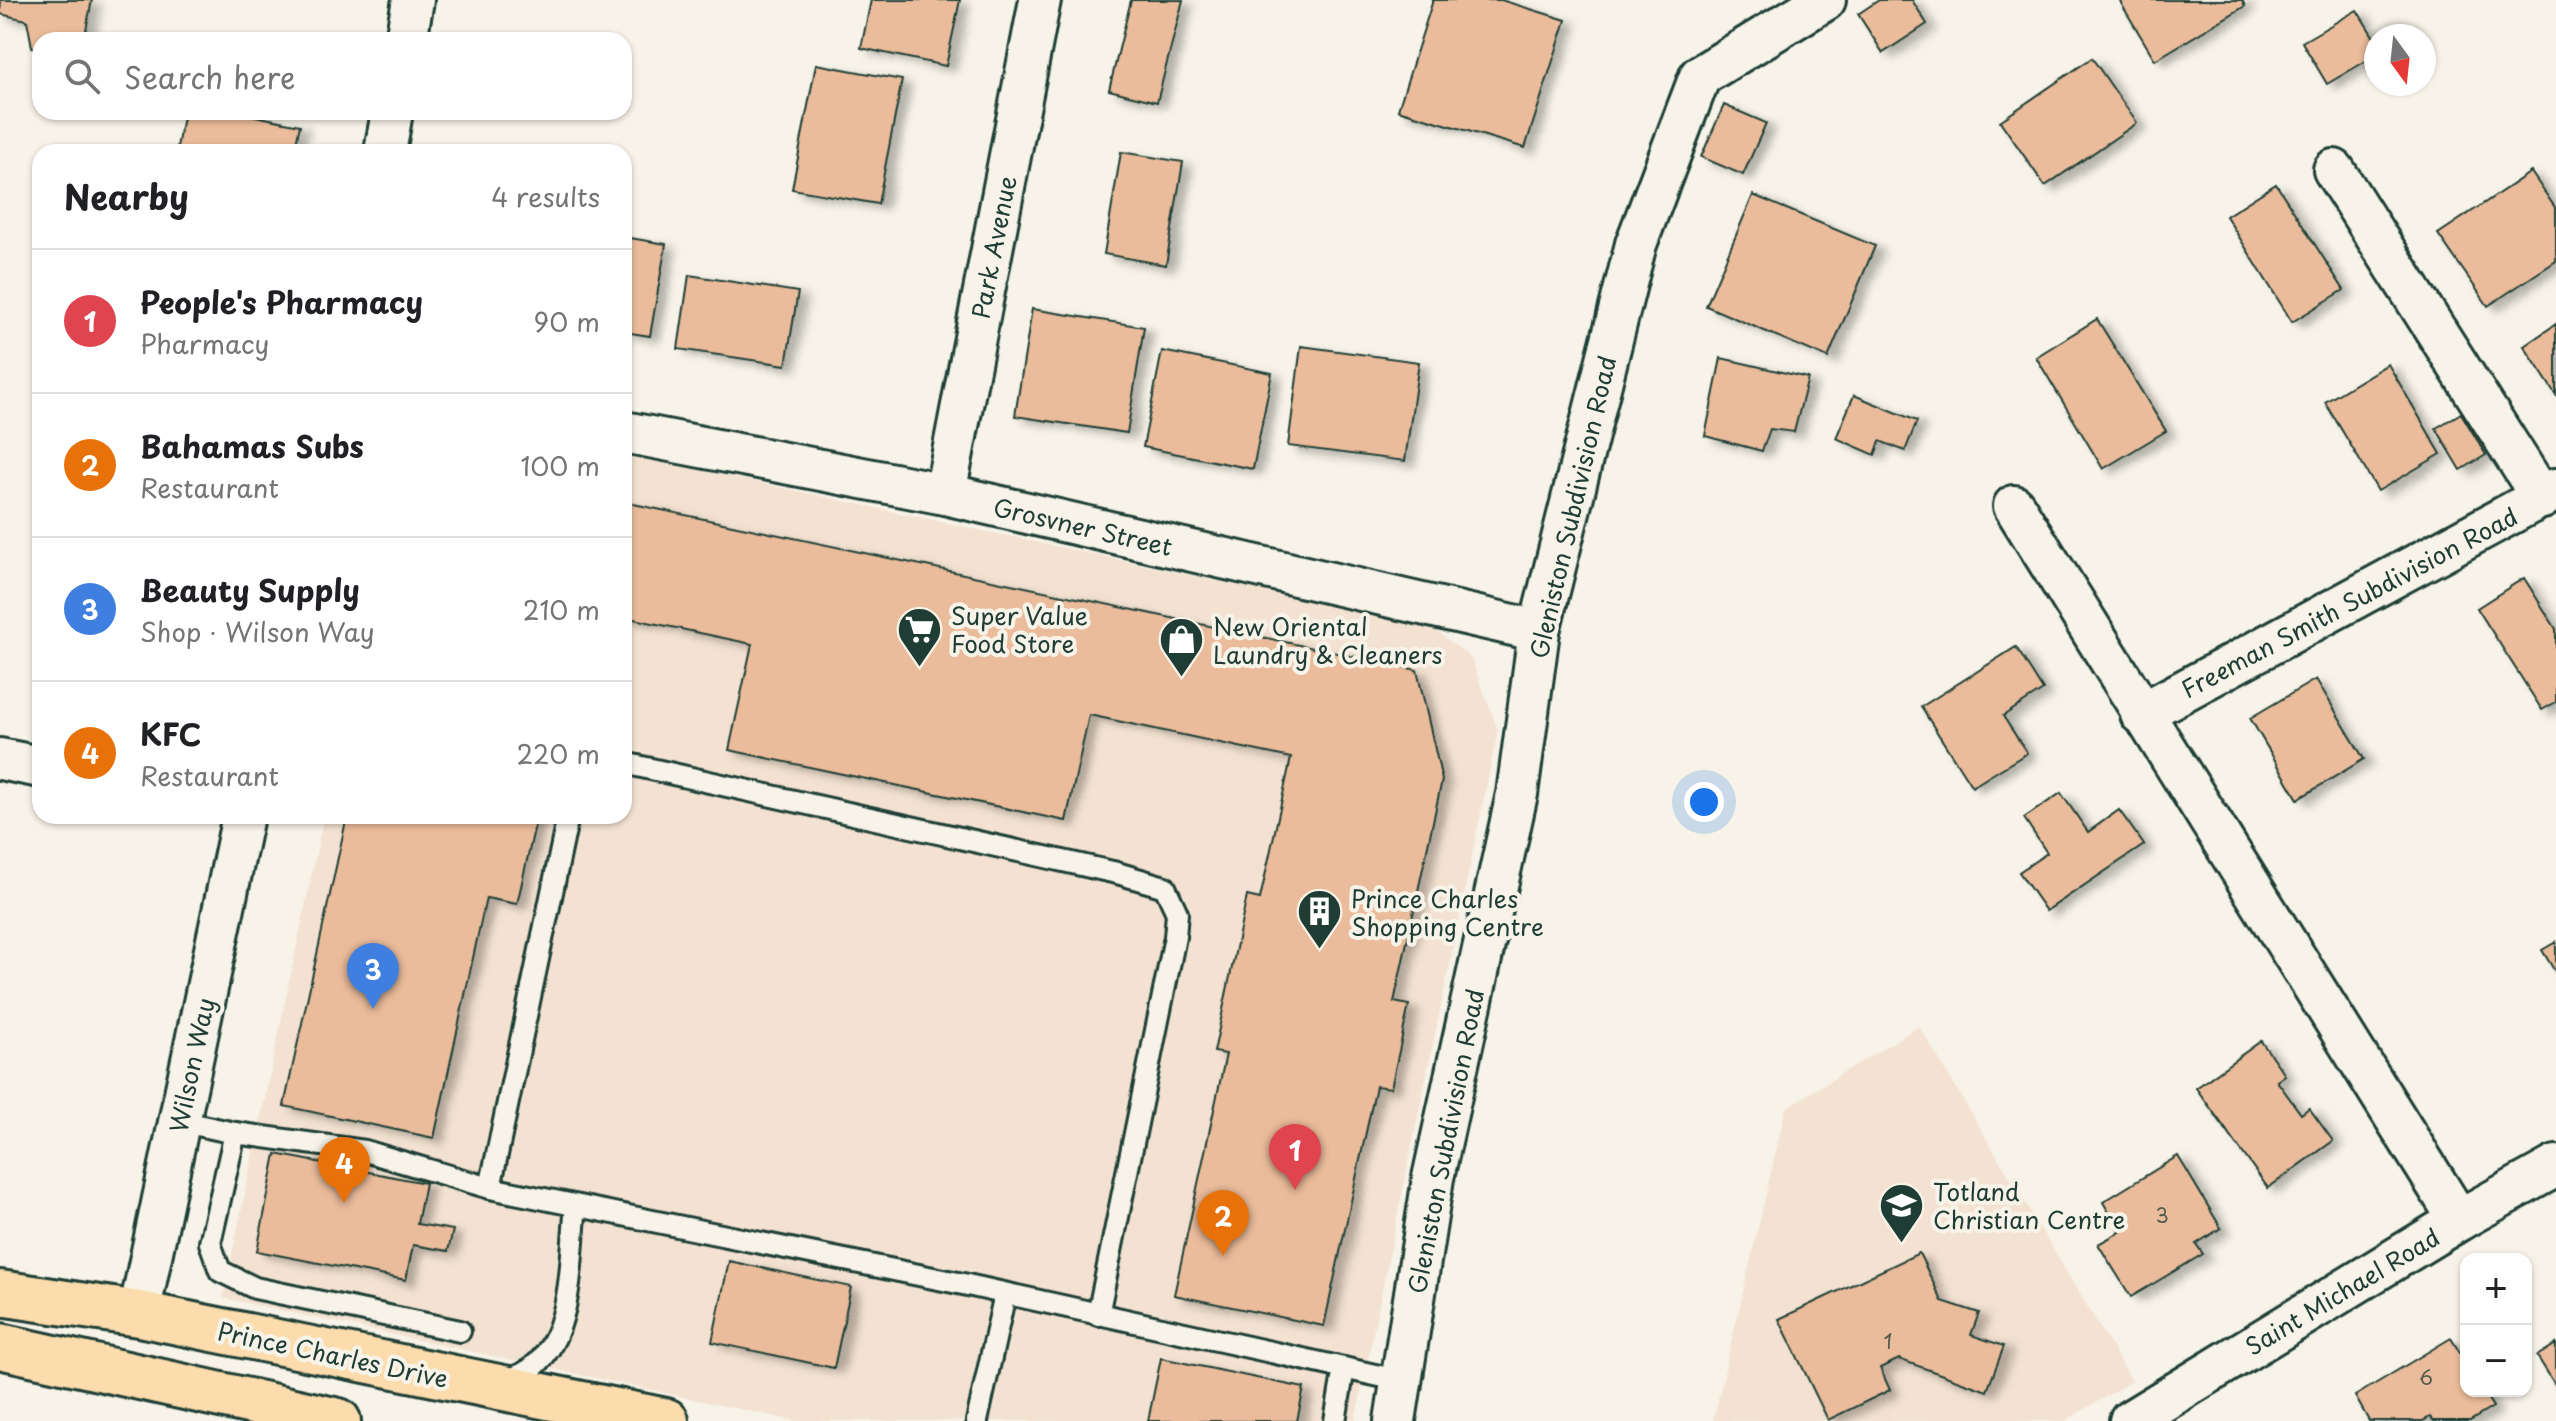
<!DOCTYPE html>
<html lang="en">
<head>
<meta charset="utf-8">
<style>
  body { margin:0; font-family:"Playpen Sans",sans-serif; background:#f2f2f2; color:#202124 }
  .controls { position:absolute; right:24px; bottom:24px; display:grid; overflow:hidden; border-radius:16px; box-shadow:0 2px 6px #0004 }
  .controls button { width:72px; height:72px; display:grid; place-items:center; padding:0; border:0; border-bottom:2px solid #e0e0e0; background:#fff; color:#202124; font:40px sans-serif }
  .compass { position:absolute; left:2364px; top:24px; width:72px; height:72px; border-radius:50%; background:#fff; box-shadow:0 2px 6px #0004; rotate:165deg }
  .you { position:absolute; left:1704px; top:802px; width:28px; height:28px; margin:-20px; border:6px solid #fff; border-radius:50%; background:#1a73e8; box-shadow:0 0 0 12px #1a73e833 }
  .badge { display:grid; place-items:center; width:52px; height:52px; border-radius:50%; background:#1f3d34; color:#fff; font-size:26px; font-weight:700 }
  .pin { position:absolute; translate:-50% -66px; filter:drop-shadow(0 2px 4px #0008) }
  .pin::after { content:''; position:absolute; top:42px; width:28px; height:24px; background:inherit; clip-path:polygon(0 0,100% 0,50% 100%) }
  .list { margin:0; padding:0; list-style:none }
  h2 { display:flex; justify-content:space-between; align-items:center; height:104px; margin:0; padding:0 32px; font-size:34px }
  h2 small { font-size:26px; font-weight:400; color:#757577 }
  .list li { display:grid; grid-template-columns:52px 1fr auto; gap:24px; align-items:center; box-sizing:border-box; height:144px; padding:0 32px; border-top:2px solid #e0e0e0 }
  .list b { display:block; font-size:30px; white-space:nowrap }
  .list p { margin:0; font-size:26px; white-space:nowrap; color:#757577 }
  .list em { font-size:26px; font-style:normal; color:#757577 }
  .icon { flex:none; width:44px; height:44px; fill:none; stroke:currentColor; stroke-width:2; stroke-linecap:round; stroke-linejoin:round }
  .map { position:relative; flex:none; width:2556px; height:1421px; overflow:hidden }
  .search { position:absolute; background:#fff; box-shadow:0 2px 6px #0004; left:32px; top:32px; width:600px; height:88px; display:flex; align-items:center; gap:20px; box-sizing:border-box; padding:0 28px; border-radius:24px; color:#757577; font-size:30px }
  .panel { position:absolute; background:#fff; box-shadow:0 2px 6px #0004; left:32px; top:144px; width:600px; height:680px; border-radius:24px }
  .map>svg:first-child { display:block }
</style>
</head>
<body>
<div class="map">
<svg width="2556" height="1421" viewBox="0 0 2556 1421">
  <defs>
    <filter id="shadow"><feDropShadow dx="9" dy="5" stdDeviation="4" flood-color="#0004"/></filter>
  </defs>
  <rect width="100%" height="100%" fill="#f7f3e8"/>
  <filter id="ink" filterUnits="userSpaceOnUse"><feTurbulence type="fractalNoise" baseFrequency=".0125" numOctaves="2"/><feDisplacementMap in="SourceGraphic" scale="16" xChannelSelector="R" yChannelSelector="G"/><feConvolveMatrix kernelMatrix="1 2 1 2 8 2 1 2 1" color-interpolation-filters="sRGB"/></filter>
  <g filter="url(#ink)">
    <g fill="#f3e2d1">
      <polygon points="624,454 1430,626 1471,658 1498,730 1355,1421 795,1421 223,1298 324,816 624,816"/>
      <polygon points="1919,1026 2132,1381 2065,1421 1713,1421 1786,1108"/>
    </g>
    <g fill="#ebbc9b" stroke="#1f3d34" stroke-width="2" filter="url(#shadow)">
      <polygon points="1,0 92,0 84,40 40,40 40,49 32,47 27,20 0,14"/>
      <polygon points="871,0 960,0 946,66 861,48"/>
      <polygon points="1131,0 1183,0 1157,102 1109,90"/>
      <polygon points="1433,0 1501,0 1566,20 1525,148 1398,110"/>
      <polygon points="1879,0 1912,0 1927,24 1883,53 1858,14"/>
      <polygon points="2119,0 2242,0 2245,6 2155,60"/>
      <polygon points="2357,10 2376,41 2376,55 2327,84 2302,42"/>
      <polygon points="2092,58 2137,123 2045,186 2000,121"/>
      <polygon points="816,64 902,80 878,204 792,189"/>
      <polygon points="1724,105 1766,123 1743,175 1701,157"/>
      <polygon points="184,112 235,112 300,125 294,152 176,152"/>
      <polygon points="1121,152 1183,162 1166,265 1104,254"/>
      <polygon points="2531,172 2556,209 2556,261 2488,306 2438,234"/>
      <polygon points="2276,184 2344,290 2292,322 2226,216"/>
      <polygon points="1753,195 1875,246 1828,358 1706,306"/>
      <polygon points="624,237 666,244 650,336 624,332"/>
      <polygon points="689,275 798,292 786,365 678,349"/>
      <polygon points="1032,309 1144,327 1127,433 1015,416"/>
      <polygon points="2097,319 2166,431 2103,469 2036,357"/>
      <polygon points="2556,324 2556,395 2524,346"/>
      <polygon points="1301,346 1419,362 1405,461 1288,446"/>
      <polygon points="1162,351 1272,373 1253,469 1143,447"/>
      <polygon points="1721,358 1808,378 1794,432 1770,429 1762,451 1705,436"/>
      <polygon points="2388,364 2441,454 2378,491 2325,402"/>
      <polygon points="1854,395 1917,421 1905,451 1880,441 1875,455 1836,438"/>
      <polygon points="2461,413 2486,455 2461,470 2436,428"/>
      <polygon points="624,502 1417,670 1442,780 1394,1002 1409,1005 1391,1088 1376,1086 1324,1326 1174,1295 1226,1054 1214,1052 1247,896 1260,899 1291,758 1089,715 1066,821 729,750 752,644 624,617"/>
      <polygon points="2524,578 2556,629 2556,702 2542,710 2477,608"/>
      <polygon points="2016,647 2043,690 2003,716 2027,753 1972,787 1921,707"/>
      <polygon points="2316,679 2364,759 2298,799 2250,718"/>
      <polygon points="2061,793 2088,832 2119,810 2144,845 2046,911 2019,872 2047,853 2024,818"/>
      <polygon points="347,816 537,816 517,904 486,898 434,1138 284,1106"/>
      <polygon points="2556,942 2556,973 2542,950"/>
      <polygon points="2261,1041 2285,1075 2277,1081 2301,1114 2309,1108 2333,1141 2268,1188 2196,1088"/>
      <polygon points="276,1154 425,1183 417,1224 453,1230 448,1251 413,1245 406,1280 257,1251"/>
      <polygon points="2178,1156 2221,1228 2196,1244 2203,1254 2131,1297 2098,1244 2120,1232 2103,1202"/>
      <polygon points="1919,1253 1942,1301 1979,1313 1971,1335 2004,1346 1987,1391 1899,1359 1880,1368 1890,1390 1828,1420 1779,1319"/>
      <polygon points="729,1261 851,1287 834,1368 712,1342"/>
      <polygon points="2451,1338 2466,1363 2466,1391 2483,1391 2493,1407 2470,1421 2433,1421 2430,1417 2423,1421 2369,1421 2355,1396"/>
      <polygon points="2556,1344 2556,1386 2537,1356"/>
      <polygon points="1161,1358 1304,1388 1297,1421 1148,1421"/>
    </g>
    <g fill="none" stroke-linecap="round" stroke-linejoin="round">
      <defs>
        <g id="service">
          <polyline points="624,763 1117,873 1165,887 1177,913 1175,937 1098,1315"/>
          <polyline points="179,1121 235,1133 365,1151 490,1188 963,1284 1402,1381"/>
          <polyline points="235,1133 210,1243 220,1271 255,1288 460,1331"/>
          <polyline points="490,1188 568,816"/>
          <path d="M 504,1380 C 576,1367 569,1263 576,1206"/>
          <polyline points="977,1421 1005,1294"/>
          <polyline points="1335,1421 1344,1368"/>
        </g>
        <g id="minor">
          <polyline points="406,40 413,0"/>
          <polyline points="385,152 392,112"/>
          <polyline points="2334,170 2542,498"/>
          <polyline points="624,432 945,494 1539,631"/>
          <polyline points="945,494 1040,0"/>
          <polyline points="2014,506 2459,1220"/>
          <polyline points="2141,714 2556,489"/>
          <polyline points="0,759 40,767"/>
          <polyline points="139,1314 243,816"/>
          <polyline points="1395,1421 1433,1178 1517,794 1539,631 1636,244 1700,76 1825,0"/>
          <polyline points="2130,1421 2459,1220 2556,1166"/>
        </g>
        <g id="trunk">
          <polyline points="0,1293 139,1314 666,1421"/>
          <polyline points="0,1346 338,1421"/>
        </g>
      </defs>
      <use href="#service" stroke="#1f3d34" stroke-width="26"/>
      <use href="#minor" stroke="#1f3d34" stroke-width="46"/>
      <use href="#trunk" stroke="#1f3d34" stroke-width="50"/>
      <use href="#service" stroke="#f7f3e8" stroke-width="20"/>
      <use href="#minor" stroke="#f7f3e8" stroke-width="40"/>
      <use href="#trunk" stroke="#fcdcac" stroke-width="44"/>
    </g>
  </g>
  <defs>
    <symbol id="supermarket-pin" viewBox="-11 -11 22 30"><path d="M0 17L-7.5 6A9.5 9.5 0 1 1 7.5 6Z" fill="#1f3d34" stroke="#f7f3e8"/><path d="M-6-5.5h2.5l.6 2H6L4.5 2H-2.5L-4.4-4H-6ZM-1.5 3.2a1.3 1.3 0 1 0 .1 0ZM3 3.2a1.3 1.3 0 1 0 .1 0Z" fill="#fff"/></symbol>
    <symbol id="shop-pin" viewBox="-11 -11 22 30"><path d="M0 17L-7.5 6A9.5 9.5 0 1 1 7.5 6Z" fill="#1f3d34" stroke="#f7f3e8"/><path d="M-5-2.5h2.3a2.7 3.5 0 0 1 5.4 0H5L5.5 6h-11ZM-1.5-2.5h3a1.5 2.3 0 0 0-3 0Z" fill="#fff"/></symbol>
    <symbol id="building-pin" viewBox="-11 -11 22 30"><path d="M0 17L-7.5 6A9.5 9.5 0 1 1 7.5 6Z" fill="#1f3d34" stroke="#f7f3e8"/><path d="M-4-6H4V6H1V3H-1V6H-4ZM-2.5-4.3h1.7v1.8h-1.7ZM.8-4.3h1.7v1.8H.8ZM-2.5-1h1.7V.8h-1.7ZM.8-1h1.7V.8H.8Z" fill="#fff"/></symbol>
    <symbol id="school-pin" viewBox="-11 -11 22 30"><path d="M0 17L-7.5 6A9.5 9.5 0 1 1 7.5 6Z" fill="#1f3d34" stroke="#f7f3e8"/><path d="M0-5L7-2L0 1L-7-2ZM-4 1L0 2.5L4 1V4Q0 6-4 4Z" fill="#fff"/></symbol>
  </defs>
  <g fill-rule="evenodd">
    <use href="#supermarket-pin" x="894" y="604" width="51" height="69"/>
    <use href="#shop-pin" x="1156" y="614" width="51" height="69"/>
    <use href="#building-pin" x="1294" y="886" width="51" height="69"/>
    <use href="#school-pin" x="1876" y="1180" width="51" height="69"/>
  </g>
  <g text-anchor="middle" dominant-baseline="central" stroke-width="8" stroke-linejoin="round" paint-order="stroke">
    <g font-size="20" fill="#525d4e">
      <text x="2162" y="1215">3</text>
      <text x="1888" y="1341">1</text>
      <text x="2426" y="1377">6</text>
    </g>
    <g font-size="24" fill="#1f3d34" stroke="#f7f3e8">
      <text transform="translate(993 247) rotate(-79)">Park Avenue</text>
      <text transform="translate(1572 507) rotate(-77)">Gleniston Subdivision Road</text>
      <text transform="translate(1083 526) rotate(13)">Grosvner Street</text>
      <text transform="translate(2349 602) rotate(-28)">Freeman Smith Subdivision Road</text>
      <text transform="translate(191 1065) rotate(-78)">Wilson Way</text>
      <text transform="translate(1445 1141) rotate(-79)">Gleniston Subdivision Road</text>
      <text transform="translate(2342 1291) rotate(-31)">Saint Michael Road</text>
      <text transform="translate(333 1354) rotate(12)">Prince Charles Drive</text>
    </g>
    <g font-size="24" fill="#1f3d34" stroke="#f7f3e8" text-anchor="start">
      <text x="951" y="615">Super Value<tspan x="951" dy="28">Food Store</tspan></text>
      <text x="1213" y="626">New Oriental<tspan x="1213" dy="28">Laundry &amp; Cleaners</tspan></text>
      <text x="1351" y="898">Prince Charles<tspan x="1351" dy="28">Shopping Centre</tspan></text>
      <text x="1933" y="1191">Totland<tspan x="1933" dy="28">Christian Centre</tspan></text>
    </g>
  </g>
</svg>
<div class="controls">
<button>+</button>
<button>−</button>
</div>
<svg class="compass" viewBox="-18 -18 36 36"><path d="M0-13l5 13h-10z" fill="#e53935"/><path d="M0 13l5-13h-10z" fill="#757577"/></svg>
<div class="you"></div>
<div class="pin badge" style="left:1295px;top:1190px;background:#e0444e">1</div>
<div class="pin badge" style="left:1223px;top:1256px;background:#e8710a">2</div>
<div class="pin badge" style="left:373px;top:1009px;background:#3f7fe0">3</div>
<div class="pin badge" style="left:344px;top:1203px;background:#e8710a">4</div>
<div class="search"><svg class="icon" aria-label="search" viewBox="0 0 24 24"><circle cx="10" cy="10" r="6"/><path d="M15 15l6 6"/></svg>Search here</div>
<section class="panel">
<h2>Nearby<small>4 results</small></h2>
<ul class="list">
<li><span class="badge" style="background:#e0444e">1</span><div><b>People's Pharmacy</b><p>Pharmacy</p></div><em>90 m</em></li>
<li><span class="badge" style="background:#e8710a">2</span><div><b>Bahamas Subs</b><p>Restaurant</p></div><em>100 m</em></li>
<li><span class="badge" style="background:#3f7fe0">3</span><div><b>Beauty Supply</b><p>Shop · Wilson Way</p></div><em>210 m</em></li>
<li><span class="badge" style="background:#e8710a">4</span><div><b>KFC</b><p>Restaurant</p></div><em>220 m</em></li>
</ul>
</section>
</div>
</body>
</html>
